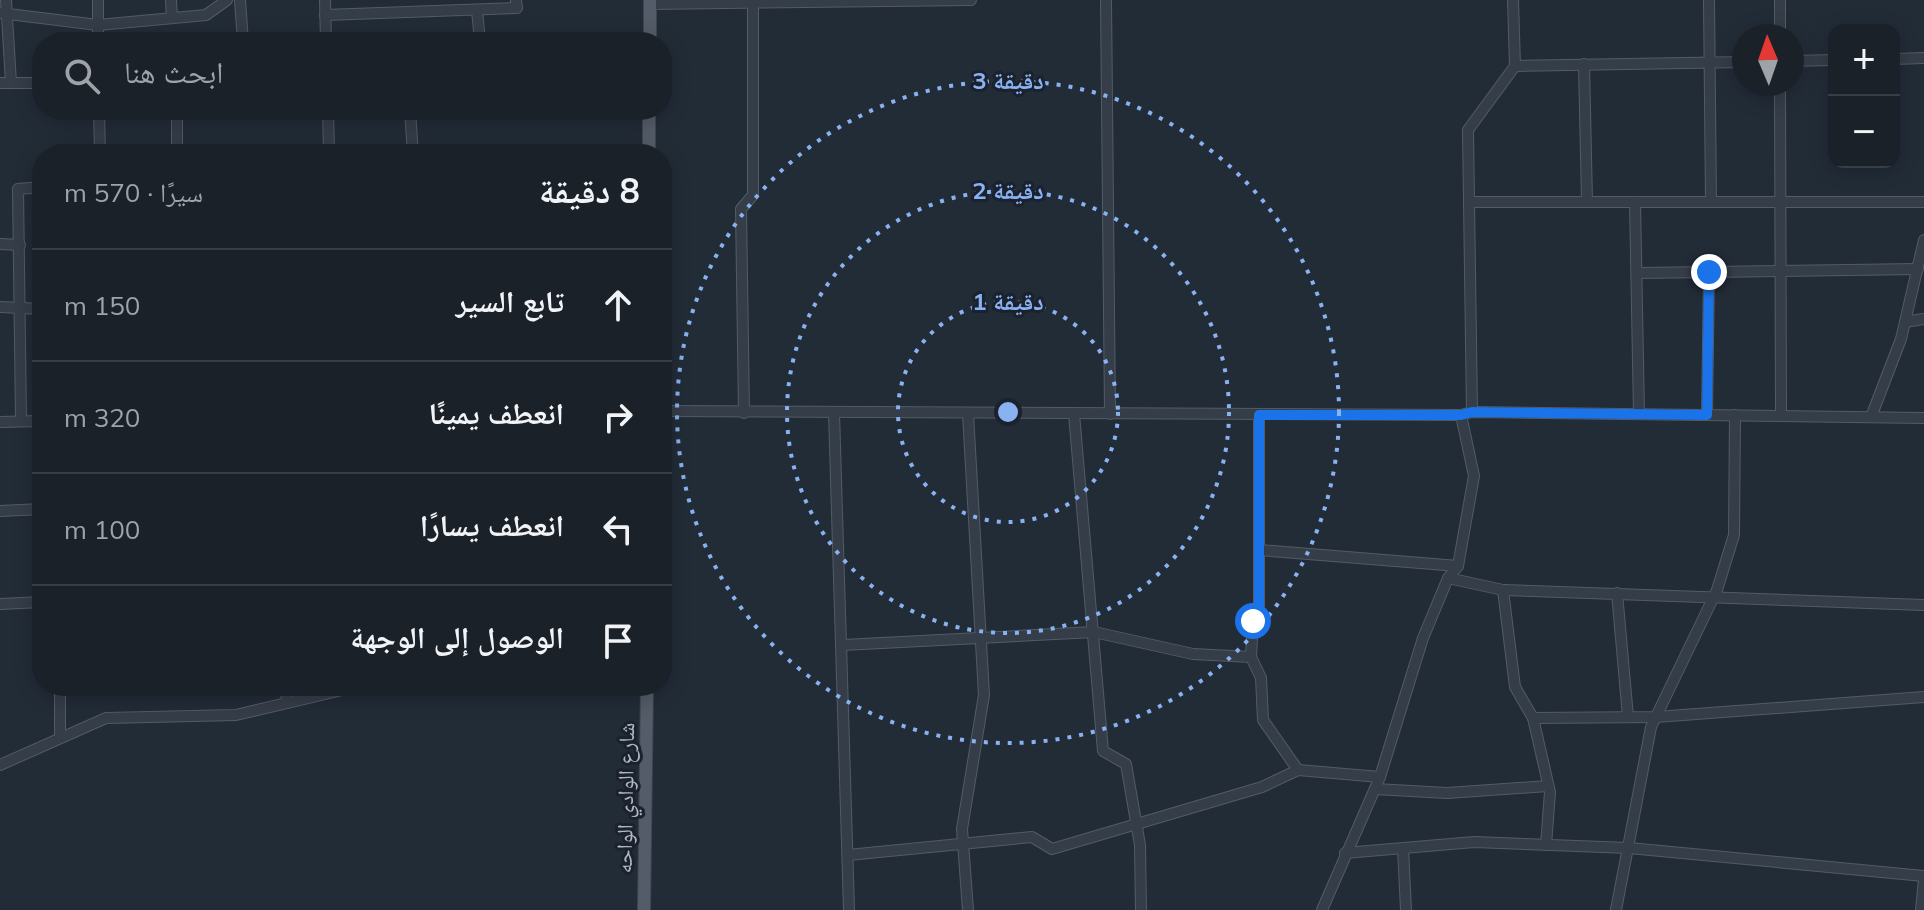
<!DOCTYPE html>
<html lang="ar">
<head>
<meta charset="utf-8">
<style>
  body { margin:0; font-family:Mulish,"Noto Naskh Arabic",sans-serif; background:#232931; color:#f1f3f6; direction:rtl }
  .controls { position:absolute; right:24px; top:24px; display:grid; overflow:hidden; border-radius:16px; box-shadow:0 4px 20px #0003 }
  .controls button { width:72px; height:72px; display:grid; place-items:center; padding:0; border:0; border-bottom:2px solid #383e46; background:#1a2129; color:#f1f3f6; font:40px sans-serif }
  .compass { position:absolute; left:1732px; top:24px; width:72px; height:72px; border-radius:50%; background:#1a2129; box-shadow:0 4px 20px #0003; rotate:358deg }
  .stop { position:absolute; width:24px; height:24px; margin:-18px; border:6px solid #1a73e8; border-radius:50%; background:#fff }
  .stop.end { background:#1a73e8; border-color:#fff; box-shadow:0 2px 8px #0008 }
  .list { margin:0; padding:0; list-style:none }
  h2 { display:flex; justify-content:space-between; align-items:center; height:104px; margin:0; padding:0 32px; font-size:34px }
  h2 small { font-size:26px; font-weight:400; color:#9fa3a8 }
  .list li { display:grid; grid-template-columns:52px 1fr auto; gap:24px; align-items:center; box-sizing:border-box; height:112px; padding:0 32px; border-top:2px solid #383e46 }
  .list b { display:block; font-size:30px; white-space:nowrap }
  .list em { font-size:26px; font-style:normal; color:#9fa3a8 }
  .icon { flex:none; width:44px; height:44px; fill:none; stroke:currentColor; stroke-width:2; stroke-linecap:round; stroke-linejoin:round }
  .map { position:relative; flex:none; width:1924px; height:910px; overflow:hidden; direction:ltr }
  .search { position:absolute; background:#1a2129; box-shadow:0 4px 20px #0003; left:32px; top:32px; width:640px; height:88px; display:flex; align-items:center; gap:20px; box-sizing:border-box; padding:0 28px; border-radius:32px; color:#9fa3a8; font-size:30px }
  .panel { position:absolute; background:#1a2129; box-shadow:0 4px 20px #0003; left:32px; top:144px; width:640px; height:552px; border-radius:32px; direction:rtl }
  .map>svg:first-child { display:block }
</style>
</head>
<body>
<div class="map">
<svg width="1924" height="910" viewBox="0 0 1924 910">
  <rect width="100%" height="100%" fill="#222c37"/>
  <g fill="none" stroke-linecap="round" stroke-linejoin="round">
    <defs>
      <g id="minor">
        <polyline points="6,0 11,83"/>
        <polyline points="98,0 98,42"/>
        <polyline points="171,0 172,18"/>
        <polyline points="240,0 243,42"/>
        <polyline points="325,0 326,42"/>
        <polyline points="1106,0 1110,414"/>
        <polyline points="1709,0 1711,202"/>
        <polyline points="1780,0 1780,36"/>
        <polyline points="650,4 971,0"/>
        <polyline points="477,10 480,42"/>
        <polyline points="0,13 98,25 206,15 227,0"/>
        <polyline points="325,15 517,8 516,0"/>
        <polyline points="1894,59 1924,58"/>
        <polyline points="1792,61 1834,60"/>
        <polyline points="1584,64 1587,202"/>
        <polyline points="1515,66 1744,62"/>
        <polyline points="0,83 42,83"/>
        <polyline points="1780,84 1781,416"/>
        <polyline points="99,110 100,154"/>
        <polyline points="177,110 177,154"/>
        <polyline points="328,110 329,154"/>
        <polyline points="410,110 413,154"/>
        <polyline points="1469,202 1924,202"/>
        <polyline points="1635,202 1639,414"/>
        <polyline points="0,244 20,245"/>
        <polyline points="1638,273 1918,269"/>
        <polyline points="0,307 42,309"/>
        <polyline points="1905,322 1924,319"/>
        <polyline points="662,411 1461,415 1472,412 1924,418"/>
        <polyline points="1472,412 1468,130 1515,66 1513,0"/>
        <polyline points="744,413 741,209 753,195 753,2"/>
        <polyline points="834,413 849,910"/>
        <polyline points="1074,414 1103,751 1126,764 1140,845 1141,910"/>
        <polyline points="1707,415 1709,272"/>
        <polyline points="1871,417 1901,339 1924,240"/>
        <polyline points="21,421 18,189 42,187"/>
        <polyline points="0,422 42,421"/>
        <polyline points="0,511 42,509"/>
        <polyline points="1259,550 1458,566"/>
        <polyline points="1448,578 1503,590 1924,605"/>
        <polyline points="1503,590 1515,687 1533,718 1656,717 1924,697"/>
        <polyline points="1617,593 1628,717"/>
        <polyline points="0,604 42,602"/>
        <polyline points="843,645 1094,632 1193,654 1251,657 1253,621 1259,607 1259,415"/>
        <polyline points="1251,657 1261,678 1263,720 1298,770"/>
        <polyline points="286,686 287,703"/>
        <polyline points="1533,718 1550,792 1546,845"/>
        <polyline points="60,738 60,686"/>
        <polyline points="0,765 106,718 236,715 359,686"/>
        <polyline points="1375,789 1447,793 1548,786"/>
        <polyline points="1403,848 1406,910"/>
        <polyline points="1345,853 1474,842 1629,848 1924,876"/>
        <polyline points="848,855 1032,837 1052,849 1262,787 1298,770 1380,777"/>
        <polyline points="968,910 962,829 984,695 968,414"/>
        <polyline points="1322,910 1380,777 1423,638 1448,578 1458,566 1474,476 1461,415"/>
        <polyline points="1616,910 1651,727 1717,590 1734,535 1735,415"/>
        <polyline points="1921,910 1924,879"/>
      </g>
      <g id="major">
        <polyline points="650,42 650,0"/>
        <polyline points="649,154 649,110"/>
        <polyline points="644,910 647,686"/>
      </g>
    </defs>
    <use href="#minor" stroke="#535b66" stroke-width="12"/>
    <use href="#major" stroke="#3f4651" stroke-width="14"/>
    <use href="#minor" stroke="#353d48" stroke-width="10"/>
    <use href="#major" stroke="#535c68" stroke-width="12"/>
  </g>
  <g fill="none" stroke-linecap="round" stroke-linejoin="round">
    <polyline stroke="#1a73e8" stroke-width="10" points="1253,621 1259,607 1259,415 1461,415 1472,412 1707,415 1709,272"/>
  </g>
  <g fill="none" stroke="#88b2f2" stroke-width="4" stroke-dasharray="4 8">
    <circle cx="1008" cy="412" r="110"/>
    <circle cx="1008" cy="412" r="221"/>
    <circle cx="1008" cy="412" r="331"/>
  </g>
  <g text-anchor="middle" dominant-baseline="central" stroke-width="6" stroke-linejoin="round" paint-order="stroke">
    <g font-size="22" fill="#b0b8c4" stroke="#1b222d">
      <text transform="translate(625 798) rotate(-89)">شارع الوادي الواحه</text>
    </g>
  </g>
  <circle cx="1008" cy="412" r="12" fill="#88b2f2" stroke="#1b222d" stroke-width="4"/>
  <g font-size="24" text-anchor="middle" font-weight="bold" fill="#88b2f2" stroke="#1b222d" stroke-width="6" stroke-linejoin="round" paint-order="stroke">
    <text x="1008" y="89">3 دقيقة</text>
    <text x="1008" y="199">2 دقيقة</text>
    <text x="1008" y="310">1 دقيقة</text>
  </g>
</svg>
<div class="controls">
<button>+</button>
<button>−</button>
</div>
<svg class="compass" viewBox="-18 -18 36 36"><path d="M0-13l5 13h-10z" fill="#e53935"/><path d="M0 13l5-13h-10z" fill="#9fa3a8"/></svg>
<div class="stop" style="left:1253px;top:621px"></div>
<div class="stop end" style="left:1709px;top:272px"></div>
<div class="search"><svg class="icon" aria-label="search" viewBox="0 0 24 24"><circle cx="10" cy="10" r="6"/><path d="M15 15l6 6"/></svg>ابحث هنا</div>
<section class="panel">
<h2>8 دقيقة<small>سيرًا · 570 m</small></h2>
<ul class="list">
<li><svg class="icon" aria-label="ahead" viewBox="0 0 24 24"><path d="M12 20V5M6 11l6-6 6 6"/></svg><div><b>تابع السير</b></div><em>150 m</em></li>
<li><svg class="icon" aria-label="right" viewBox="0 0 24 24"><path d="M7 20v-9h11M14 6l5 5-5 5"/></svg><div><b>انعطف يمينًا</b></div><em>320 m</em></li>
<li><svg class="icon" aria-label="left" viewBox="0 0 24 24"><path d="M17 20v-9H6M10 6l-5 5 5 5"/></svg><div><b>انعطف يسارًا</b></div><em>100 m</em></li>
<li><svg class="icon" aria-label="arrive" viewBox="0 0 24 24"><path d="M6 21V4h12l-3 4 3 4H6"/></svg><div><b>الوصول إلى الوجهة</b></div></li>
</ul>
</section>
</div>
</body>
</html>
